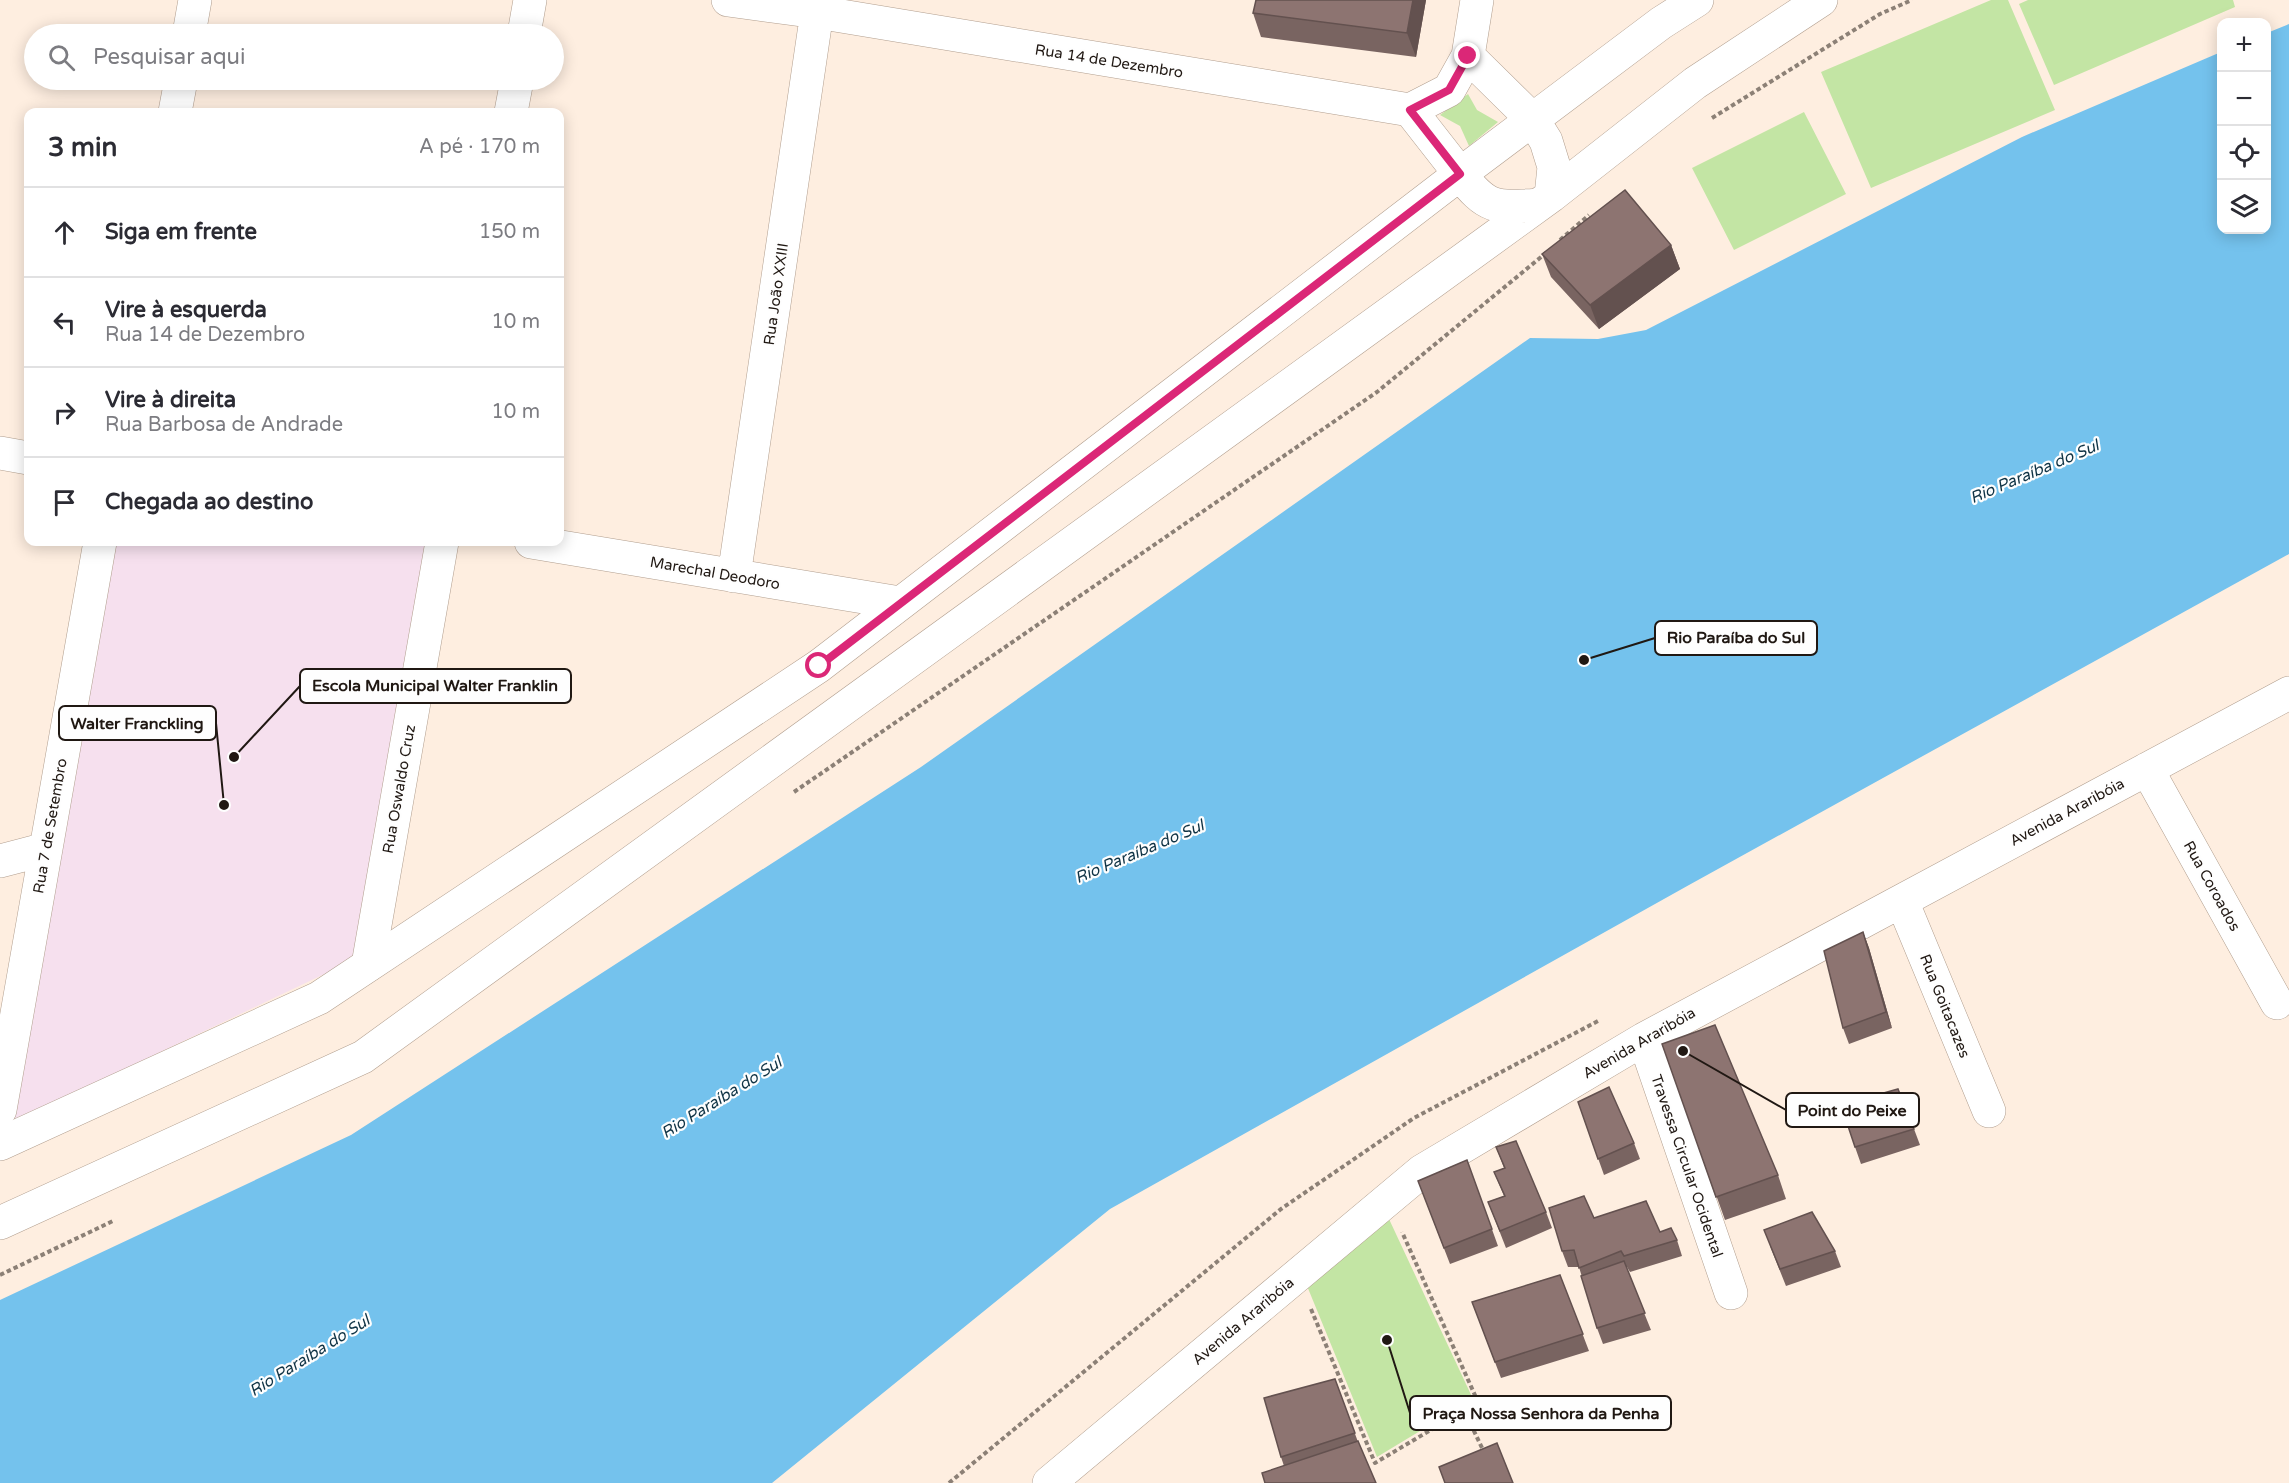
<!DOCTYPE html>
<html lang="pt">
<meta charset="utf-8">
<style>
body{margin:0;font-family:"Varela Round",sans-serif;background:#f2f2f3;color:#2b2b33}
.controls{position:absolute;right:18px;top:18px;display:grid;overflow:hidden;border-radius:12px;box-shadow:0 3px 15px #0003}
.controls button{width:54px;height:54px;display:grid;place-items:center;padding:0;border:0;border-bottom:2px solid #e1e1e2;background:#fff;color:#2b2b33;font:30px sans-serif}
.stop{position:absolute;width:18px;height:18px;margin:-14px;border:4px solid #db2777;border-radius:50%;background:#fff}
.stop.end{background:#db2777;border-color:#fff;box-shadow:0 2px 6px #0008}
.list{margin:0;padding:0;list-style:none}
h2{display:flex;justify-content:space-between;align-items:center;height:78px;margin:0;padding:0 24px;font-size:26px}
h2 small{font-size:20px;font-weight:400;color:#7c7c81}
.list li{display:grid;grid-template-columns:39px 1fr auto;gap:18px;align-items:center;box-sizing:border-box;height:90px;padding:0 24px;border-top:2px solid #e1e1e2}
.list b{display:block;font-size:22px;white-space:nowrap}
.list p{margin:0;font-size:20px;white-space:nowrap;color:#7c7c81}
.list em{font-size:20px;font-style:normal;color:#7c7c81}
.icon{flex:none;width:33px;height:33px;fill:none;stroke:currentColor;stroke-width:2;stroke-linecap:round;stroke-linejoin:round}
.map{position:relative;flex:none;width:2289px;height:1483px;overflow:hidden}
.search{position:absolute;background:#fff;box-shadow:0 3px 15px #0003;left:24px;top:24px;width:540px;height:66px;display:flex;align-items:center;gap:15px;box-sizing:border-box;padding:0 21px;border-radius:33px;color:#7c7c81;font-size:22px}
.panel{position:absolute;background:#fff;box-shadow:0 3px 15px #0003;left:24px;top:108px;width:540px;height:438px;border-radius:12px}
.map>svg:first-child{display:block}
</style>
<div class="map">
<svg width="2289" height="1483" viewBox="0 0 2289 1483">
<rect width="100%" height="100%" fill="#feeee0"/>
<path fill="#f6e0ee" d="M111 542H430L358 958 7 1125Z"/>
<path fill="#c3e5a4" d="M1991 0H2008L2055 110 1871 188 1821 72Z
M2028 0H2233L2235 7 2054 85 2019 4Z
M1468 94 1477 110 1498 122 1469 146 1460 126 1440 115Z
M1804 112 1846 194 1734 250 1692 168Z
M1389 1219 1473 1399 1377 1457 1305 1281Z"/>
<path fill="#74c2ed" d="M2289 24V554L1689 885 1110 1209 772 1483H0V1300L351 1135 921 767 1530 338 1598 339 1646 330 2022 137 2221 52 2222 230H2266L2267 33Z"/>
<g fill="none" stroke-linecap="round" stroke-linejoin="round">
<g stroke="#b19e8e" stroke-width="34">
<path id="minor" d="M728 0 817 12 1410 110 1460 174
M189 34 195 0
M524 34 530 0
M1468 56 1533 120
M1410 110 1449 90 1468 56 1477 0
M175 112 181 80
M511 112 517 80
M0 453 28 458
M531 542 900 603
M734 576 817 12
M2147 769 2277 1003
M0 861 46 849
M1902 901 1989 1111
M368 965 442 542
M1644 1039 1731 1293
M0 1110 100 542
M1049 1483 1422 1171 1644 1039 2289 693"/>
</g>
<g stroke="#b19e8e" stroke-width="34">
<path id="major" d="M1533 120 1546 141 1554 167 1551 196
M1460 174C1487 209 1495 208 1538 205
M0 1144 319 998 819 666 1460 174 1661 23 1697 0
M0 1223 363 1057 1551 196 1695 83 1821 0"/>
</g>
<path stroke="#8c8076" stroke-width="4" stroke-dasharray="4.5 3" stroke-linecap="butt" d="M1712 118 1880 14 1912 0
M1560 240 1589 215
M794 792 1377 392 1546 253
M0 1275 115 1220
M1311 1309 1375 1463 1478 1402 1402 1232
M1464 1410 1483 1450
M949 1483 1281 1209 1414 1118 1598 1021"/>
<use href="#minor" stroke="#fff" stroke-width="33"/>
<use href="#major" stroke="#fff" stroke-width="33"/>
</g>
<path fill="#796461" d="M1256 0H1426L1416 57 1261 37 1253 13Z
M1671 245 1680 269 1599 329 1551 277 1542 254Z
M1863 932 1869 948 1892 1028 1849 1044 1843 1028Z
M1662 1044 1778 1175 1786 1199 1725 1220Z
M1578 1102 1634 1143 1640 1159 1604 1175Z
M1914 1129 1920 1145 1861 1164 1855 1147Z
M1496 1147 1546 1212 1552 1228 1506 1248 1488 1202 1504 1196 1494 1172 1504 1168Z
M1467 1160 1498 1246 1450 1264 1418 1181Z
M1594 1218 1660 1232 1677 1240 1682 1256 1630 1272 1627 1267 1626 1268 1651 1330 1603 1344 1597 1328 1579 1267H1568L1562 1251Z
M1770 1246 1835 1251 1841 1267 1786 1286Z
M1560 1275 1589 1351 1501 1378 1472 1302Z
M1335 1379 1358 1442 1284 1466 1281 1457Z"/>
<path fill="#63514f" d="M1413 0H1426L1416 57 1407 33Z
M1671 245 1680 269 1599 329 1590 305Z
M1863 932 1869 948 1892 1028 1886 1012Z"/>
<path fill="#8d7471" stroke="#63514f" stroke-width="1.5" d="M1256 0H1413L1407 33 1253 13Z
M1625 190 1671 245 1590 305 1542 254Z
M1863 932 1886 1012 1843 1028 1824 951Z
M1715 1025 1778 1175 1716 1197 1662 1044Z
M1609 1087 1634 1143 1598 1159 1578 1102Z
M1898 1089 1914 1129 1855 1147 1841 1105Z
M1516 1141 1546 1212 1500 1231 1488 1202 1505 1196 1494 1172 1505 1168 1496 1147Z
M1467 1160 1492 1229 1444 1248 1418 1181Z
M1584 1196 1594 1218 1646 1201 1660 1232 1671 1228 1677 1240 1624 1256 1621 1251 1579 1268 1574 1250 1562 1251 1549 1208Z
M1812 1212 1835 1251 1780 1269 1764 1230Z
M1624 1261 1645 1313 1597 1328 1581 1276Z
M1560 1275 1583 1334 1495 1362 1472 1302Z
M1335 1379 1355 1433 1281 1457 1264 1398Z
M1358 1441 1376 1483H1265L1262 1473Z
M1497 1443 1513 1483H1445L1439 1467Z"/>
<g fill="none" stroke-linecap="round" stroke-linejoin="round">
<path stroke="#db2777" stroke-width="8" d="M819 666 1460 174 1410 110 1449 90 1468 56"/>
</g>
<g text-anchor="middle" stroke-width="4.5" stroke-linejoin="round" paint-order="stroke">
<g font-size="15" fill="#201813" stroke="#fefefe">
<text transform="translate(1109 61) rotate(9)" y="5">Rua 14 de Dezembro</text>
<text transform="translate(776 294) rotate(-82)" y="5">Rua João XXIII</text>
<text transform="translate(715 573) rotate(10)" y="5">Marechal Deodoro</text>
<text transform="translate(399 789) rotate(-80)" y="5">Rua Oswaldo Cruz</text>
<text transform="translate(2067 812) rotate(-28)" y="5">Avenida Araribóia</text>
<text transform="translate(50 826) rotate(-80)" y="5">Rua 7 de Setembro</text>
<text transform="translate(2212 886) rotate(61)" y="5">Rua Coroados</text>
<text transform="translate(1945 1006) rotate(68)" y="5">Rua Goitacazes</text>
<text transform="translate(1639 1043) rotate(-30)" y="5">Avenida Araribóia</text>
<text transform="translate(1687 1166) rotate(71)" y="5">Travessa Circular Ocidental</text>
<text transform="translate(1243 1321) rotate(-40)" y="5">Avenida Araribóia</text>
</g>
<g font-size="16" font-style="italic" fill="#0f3345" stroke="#fefefe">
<text transform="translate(2034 471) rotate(-23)" y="6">Rio Paraíba do Sul</text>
<text transform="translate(1139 851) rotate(-23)" y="6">Rio Paraíba do Sul</text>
<text transform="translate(721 1097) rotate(-32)" y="6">Rio Paraíba do Sul</text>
<text transform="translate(309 1355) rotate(-32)" y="6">Rio Paraíba do Sul</text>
</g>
</g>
<path fill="none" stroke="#201813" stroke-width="2" d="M1584 660L1655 638M234 757L300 686M224 805L216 723M1683 1051L1786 1110M1387 1340L1410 1413"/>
<g fill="#201813" stroke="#fefefe" stroke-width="2">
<circle cx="1584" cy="660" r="6"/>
<circle cx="234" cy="757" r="6"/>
<circle cx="224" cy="805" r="6"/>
<circle cx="1683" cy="1051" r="6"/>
<circle cx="1387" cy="1340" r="6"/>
</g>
<g fill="#fefefe" stroke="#201813" stroke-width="2">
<rect x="1655" y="621" width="162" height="34" rx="6"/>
<rect x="300" y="669" width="271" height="34" rx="6"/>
<rect x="59" y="706" width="157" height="34" rx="6"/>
<rect x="1786" y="1093" width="133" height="34" rx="6"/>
<rect x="1410" y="1396" width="261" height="34" rx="6"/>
</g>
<g font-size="16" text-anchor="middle" font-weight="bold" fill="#201813">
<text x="1736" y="643">Rio Paraíba do Sul</text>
<text x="435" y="691">Escola Municipal Walter Franklin</text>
<text x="137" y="729">Walter Franckling</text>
<text x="1852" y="1116">Point do Peixe</text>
<text x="1541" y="1419">Praça Nossa Senhora da Penha</text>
</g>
</svg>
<div class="controls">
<button>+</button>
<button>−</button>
<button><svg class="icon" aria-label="locate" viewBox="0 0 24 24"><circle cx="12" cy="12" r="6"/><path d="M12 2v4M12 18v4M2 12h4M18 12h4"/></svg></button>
<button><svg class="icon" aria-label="layers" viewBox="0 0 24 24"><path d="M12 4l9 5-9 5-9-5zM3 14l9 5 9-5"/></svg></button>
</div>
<div class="stop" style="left:819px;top:666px"></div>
<div class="stop end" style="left:1468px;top:56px"></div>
<div class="search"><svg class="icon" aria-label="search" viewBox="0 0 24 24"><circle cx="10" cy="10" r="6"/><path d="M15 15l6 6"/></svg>Pesquisar aqui</div>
<section class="panel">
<h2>3 min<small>A pé · 170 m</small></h2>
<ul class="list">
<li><svg class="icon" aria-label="ahead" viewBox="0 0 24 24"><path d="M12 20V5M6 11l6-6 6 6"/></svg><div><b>Siga em frente</b></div><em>150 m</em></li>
<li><svg class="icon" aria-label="left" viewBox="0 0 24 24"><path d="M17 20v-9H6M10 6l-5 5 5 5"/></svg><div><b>Vire à esquerda</b><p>Rua 14 de Dezembro</p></div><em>10 m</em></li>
<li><svg class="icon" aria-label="right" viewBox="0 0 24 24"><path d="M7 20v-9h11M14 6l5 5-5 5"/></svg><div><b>Vire à direita</b><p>Rua Barbosa de Andrade</p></div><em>10 m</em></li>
<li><svg class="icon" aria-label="arrive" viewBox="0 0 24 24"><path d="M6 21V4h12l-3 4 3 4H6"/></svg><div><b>Chegada ao destino</b></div></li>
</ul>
</section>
</div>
